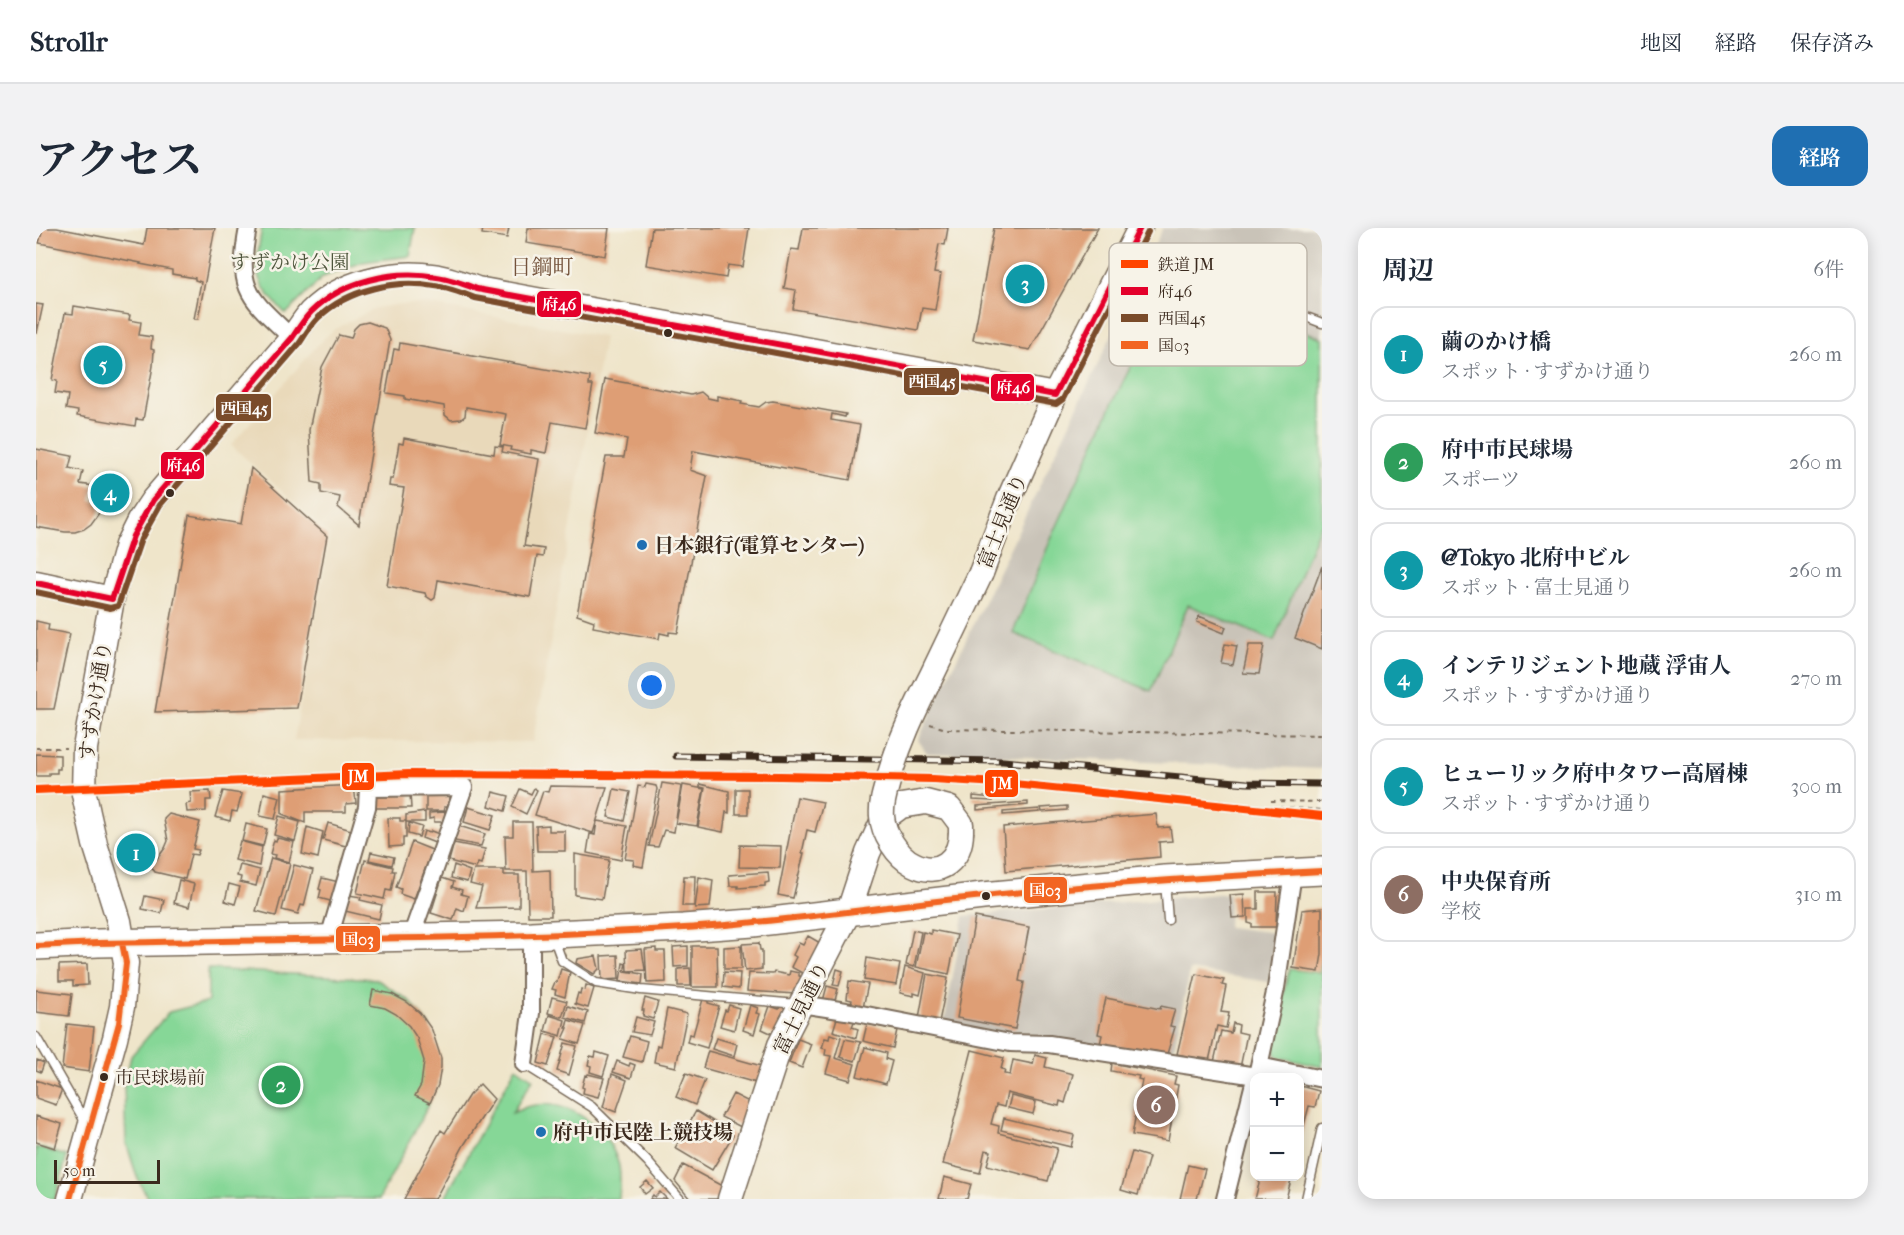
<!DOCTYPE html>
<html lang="ja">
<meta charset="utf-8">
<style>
body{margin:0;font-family:"IM FELL French Canon","Noto Serif JP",serif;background:#f2f2f3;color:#1f2937}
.controls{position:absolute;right:18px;bottom:18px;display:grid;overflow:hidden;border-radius:12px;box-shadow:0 3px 15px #0003}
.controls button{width:54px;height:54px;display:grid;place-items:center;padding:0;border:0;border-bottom:2px solid #e0e1e3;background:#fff;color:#1f2937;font:30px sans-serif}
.scale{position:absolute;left:18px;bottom:15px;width:106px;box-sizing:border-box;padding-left:6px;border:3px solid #3b2a1e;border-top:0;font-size:16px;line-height:21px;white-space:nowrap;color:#3b2a1e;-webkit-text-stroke:4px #f7f3e8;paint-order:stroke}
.you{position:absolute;left:616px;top:458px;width:21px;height:21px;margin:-15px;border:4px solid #fff;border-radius:50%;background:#1a73e8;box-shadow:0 0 0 9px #1a73e833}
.badge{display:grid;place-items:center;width:39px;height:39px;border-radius:50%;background:#1f6fb2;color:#fff;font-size:20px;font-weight:700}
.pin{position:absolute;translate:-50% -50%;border:3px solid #fff;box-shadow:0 2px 6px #0006}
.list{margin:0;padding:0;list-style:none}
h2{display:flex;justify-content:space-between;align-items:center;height:78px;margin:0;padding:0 24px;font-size:26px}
h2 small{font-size:20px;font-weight:400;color:#747a83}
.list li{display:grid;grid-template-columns:39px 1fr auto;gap:18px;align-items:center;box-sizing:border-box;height:96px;margin:0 12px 12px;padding:0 12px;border:2px solid #e0e1e3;border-radius:18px}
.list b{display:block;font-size:22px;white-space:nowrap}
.list p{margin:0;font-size:20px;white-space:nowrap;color:#747a83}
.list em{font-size:20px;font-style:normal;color:#747a83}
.map{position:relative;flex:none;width:1286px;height:971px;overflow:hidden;border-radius:18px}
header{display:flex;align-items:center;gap:36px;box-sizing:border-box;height:84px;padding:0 30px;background:#fff;border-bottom:2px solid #e0e1e3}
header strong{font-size:28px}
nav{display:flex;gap:33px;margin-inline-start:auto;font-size:21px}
.intro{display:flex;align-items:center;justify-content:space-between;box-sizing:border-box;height:144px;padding:0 36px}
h1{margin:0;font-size:42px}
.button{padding:15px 27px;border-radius:18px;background:#1f6fb2;color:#fff;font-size:21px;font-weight:700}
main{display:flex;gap:36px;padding:0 36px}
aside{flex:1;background:#fff;border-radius:18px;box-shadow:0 3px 15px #0003}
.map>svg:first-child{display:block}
</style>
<header>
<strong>Strollr</strong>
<nav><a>地図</a><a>経路</a><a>保存済み</a></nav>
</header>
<div class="intro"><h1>アクセス</h1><a class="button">経路</a></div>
<main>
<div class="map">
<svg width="1286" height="971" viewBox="0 0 1286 971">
<rect width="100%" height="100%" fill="#f7f3e8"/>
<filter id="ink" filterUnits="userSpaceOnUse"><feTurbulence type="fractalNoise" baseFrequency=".0167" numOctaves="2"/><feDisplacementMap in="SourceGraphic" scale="12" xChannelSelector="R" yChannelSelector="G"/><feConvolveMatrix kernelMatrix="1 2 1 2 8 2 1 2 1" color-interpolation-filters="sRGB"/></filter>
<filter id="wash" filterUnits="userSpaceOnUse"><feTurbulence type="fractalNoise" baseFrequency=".008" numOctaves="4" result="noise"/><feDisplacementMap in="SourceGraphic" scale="24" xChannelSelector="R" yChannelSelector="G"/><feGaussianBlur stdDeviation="1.35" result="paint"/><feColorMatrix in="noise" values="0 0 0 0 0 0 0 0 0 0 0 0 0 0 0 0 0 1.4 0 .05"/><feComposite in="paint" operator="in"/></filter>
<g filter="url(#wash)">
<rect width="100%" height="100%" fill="#efe5ca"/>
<path fill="#e9d9ba" d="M365 76H391L568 109 497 514 258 512 294 307 195 217 285 113 299 101 340 80Z"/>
<path fill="#c9c3b8" d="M1127 0H1286V541L891 525 882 512Z
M1193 665 1192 699 1240 705 1233 754 1154 742 1136 830 975 809 908 795 928 688Z"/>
<path fill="#86d797" stroke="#60805a" stroke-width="1.5" d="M226 0H379L374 28 327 34 287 49 250 86C216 52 218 45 226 0Z
M1152 58 1286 110V297H1284L1238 413 1152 377 1115 463 977 405 1012 318 1077 174 1128 72Z
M1286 730V839L1242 829 1236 819 1253 741 1283 745Z
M172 741 340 751 374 773 393 797 402 829V855L392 878 343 971H112L101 949 90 914 88 859 95 828 133 784 172 774Z
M480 839 497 851 476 885C482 883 488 879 494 878 533 869 574 901 583 938 585 949 584 960 583 971H408Z
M0 919 31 928 19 971H0Z"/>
<g id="blocks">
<path fill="#de9e74" d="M0 0H21L108 17 111 0H179L162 91H158L165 54 159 52V50L136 46V42L104 36 105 35 3 15 6 5 0 4Z
M447 0H473L471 10 446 6Z
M492 0H573L569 28 490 15Z
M616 0H713L707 39 692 37 690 50 610 37Z
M767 0H912L909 17 903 16 898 45 905 46 899 82 886 80 882 102 757 81 760 62 748 60 755 21 763 22Z
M958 0H1062L994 122 937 112Z
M0 76 7 77 1 105H0Z
M38 78 94 87 93 92 105 94 103 107 116 109 115 121 118 122 117 138 107 192 100 191 99 198 41 188 42 183 30 181 32 167 19 165 21 153 16 152 29 85 37 86Z
M332 94 349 100 354 112 323 297 302 279 304 269 285 265V256L276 254 273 202 286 139 303 107 315 110 318 101 323 96Z
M364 115 554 149 553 157H557L549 200 516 194 510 225 495 222V226L474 222 475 219 464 217 470 186 430 179 429 188 425 191 415 192 409 187 408 178 369 171V168L350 165 358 121 363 122Z
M569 151 655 167 665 164 672 170 681 172V168L706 173 705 176 723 179 730 174 737 173 810 186 809 189 796 186 795 192 824 197 814 252 657 223 654 242 671 248 642 405 633 404V407L624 405 623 411 557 399 558 393 541 387 570 229H588L591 211 559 205Z
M368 210 458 226 459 218 467 219 466 224 503 231 488 318 508 321 507 329 501 328 494 369 402 352 399 370 396 372 390 368 389 365 351 358 368 260 353 258 354 251H357L363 215 367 216Z
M0 221 36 228 33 240 47 243 44 256 58 258 55 272 65 274 63 285 55 296 48 301 39 304H29L0 299Z
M215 240 291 308 261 480 119 484 153 287 205 296Z
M1286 338V421L1259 410Z
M1163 388 1190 399 1188 405 1161 394Z
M0 393 13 396 12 402 34 406 18 481H0Z
M1189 416 1201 418 1197 437 1185 435Z
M1213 417H1228L1223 446 1207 445Z
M0 526 24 527V541H21V545H13V548H0Z
M626 555 645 558 638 604 628 602 622 619 613 618Z
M610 556 620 558 621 561 607 639 597 637 598 632 589 631 602 558 609 559Z
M664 556 693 563V585L690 584 687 604 662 599 669 560 664 559Z
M318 557 320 575 310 576V584H269V595L246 586V561Z
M647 557 668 561 661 598 640 595Z
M514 558 571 559 557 605 499 587 507 563 512 564Z
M498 560 501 562 490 586 476 579 484 561 495 566Z
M578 561 594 564 588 593 572 589Z
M700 561H712V586H700Z
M174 563 175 572H170V583L151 584 150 576 155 575 154 564Z
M187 563 206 566 201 584 196 583 194 593 179 589Z
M457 564 473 568 469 583 453 578Z
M228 565 244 569 239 591 224 588Z
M390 565 414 568V579H408L409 583H390Z
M340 566H374L375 580H340Z
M937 568 957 570V573L937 572Z
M761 569 787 574 779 604 771 602 766 625H768L757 670 742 667Z
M992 574V577L941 582V578Z
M1031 578V582L1006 584 1005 580Z
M432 579 459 587 454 602 428 594Z
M1003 581 1004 584 967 587V584Z
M389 584V594H370V587Z
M409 584V594H398V590L393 591V585Z
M133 586 164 594 157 621 163 622 161 627 155 626 149 651 119 644 116 640 117 636 129 620 132 613 128 591Z
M1120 586 1122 600 1134 599 1136 613 1123 614 1124 629 970 643 967 599Z
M243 588 264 594 259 613 238 607Z
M352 590H364V593H370V610H367V618L353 619Z
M561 593 591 598 585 632 551 625 554 606 559 607Z
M477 594H496L497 643 514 642 515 688H492L491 643H470L469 608H477Z
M292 595 315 602 310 618 287 612Z
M373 595 386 599 383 609 372 606Z
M210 596 231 601 227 618 206 613Z
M513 597V603H529V623H501L500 598Z
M423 598 449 606 445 618 419 613Z
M271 599 287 604 282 630 266 626Z
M388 603 394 605 395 603 403 606 399 615 386 610Z
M241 610 258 614 253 634 238 630 239 627 234 626 238 612 240 613Z
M204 613 226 619 223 638 199 632Z
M376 614 396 622 378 671 364 666 365 661 360 659Z
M418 615 449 621 445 636 442 635 440 640 413 633Z
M704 617 745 618 744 640 703 639Z
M335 624 358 629 356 637 333 632Z
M539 626 573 632 566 671 539 667Z
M235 630 254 636 240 688 220 683Z
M329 632 357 639 356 643H359L355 663 350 662 348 671 321 665Z
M204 637 224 642 220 658 204 654 205 649 201 648Z
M258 637 277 642 268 678 265 677 262 686 246 682Z
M418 637 434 643 431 654 415 650Z
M438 642H468V647H483V679L440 680 446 659 434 656Z
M732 644 733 654 729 655V658L702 660V658H694L693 647Z
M648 648H659L658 678H646Z
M663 649 677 652 674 679 659 680Z
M286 650 303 654 298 674 283 670 285 662 283 661Z
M406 650 418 654 416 659 426 662 425 666 432 668 428 683 421 680 417 692 395 685Z
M143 652 158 656 153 679 138 675Z
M193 656 204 659 199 676 189 673Z
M1222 664H1241L1240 699H1216V696L1212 695V681H1222Z
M1208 666 1209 689 1196 690 1194 667Z
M313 667 325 669 324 672 346 677 343 691 309 683Z
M109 668 128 672 125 685 106 681Z
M1286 680V726L1283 744 1257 740 1266 682Z
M939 689 993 699 983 753 988 754 979 801 921 790Z
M877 702 885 704 878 739 870 737Z
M895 702 921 707 913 746 880 739 887 704 895 706Z
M772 708 786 716 770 747 755 739 760 729 757 727 763 715 767 717Z
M723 715 724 722H726V741L709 743 706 716Z
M652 718V738L638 739 637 719Z
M656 718H681L682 759H656Z
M705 718V741H688V719Z
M620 720V723H629L630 754 611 755 609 721Z
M606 721 609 742 591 743 590 722Z
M582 727 583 751 566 752 565 728Z
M560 728 563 741 558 746 540 735 541 731Z
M831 730 864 736 860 757 828 752Z
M587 735 590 736 588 743 607 746 606 756 584 753Z
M51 736 52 757 37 758V753H23V737Z
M869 739 889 745 884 767 878 765V768L864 765Z
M654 740 655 758H642V741Z
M525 741 534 744 529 769 519 766 520 762 516 761 519 754H521Z
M801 741 807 743 803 758 797 757Z
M754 743 763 745V748L767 749 760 766 711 763 713 745 737 746 738 744 753 747Z
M688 744 704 745 703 761 687 759Z
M891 746 912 750 903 794 883 790Z
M1160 746 1188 752 1186 757 1190 758 1185 784 1193 785 1190 800 1181 798 1173 833 1141 826Z
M813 753 832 756 827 780 815 778 816 772 811 771Z
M550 757 558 760 552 780 539 776 542 765 544 766 545 761 549 762Z
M791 758 802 761 798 776 787 773Z
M0 762 36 766 33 788 0 784Z
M337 762 356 766 371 774 384 785 396 802 405 830V839L402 857 394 875 379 868 385 857 388 833 381 810 373 798 360 786 349 780 334 777Z
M516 769 531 773 526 789 512 785Z
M609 770 622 774 617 791 607 788 608 782H606Z
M1070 770 1124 781 1125 778 1139 781 1134 798 1139 799 1131 826 1119 823 1118 824 1064 816 1066 807 1062 806Z
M667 771 672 773V775L683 778 671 820 651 814 653 806 657 807Z
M693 777 703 780 698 802 684 798 689 782 691 783Z
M714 777 722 780 720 785 724 786 718 806 707 802Z
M532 778 552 784 549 795 529 789Z
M734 778 743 781 744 778 750 780 741 808 726 801Z
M631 781 651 786 640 839 618 834 621 817 624 818Z
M513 787 529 792 525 808 509 803Z
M802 787 819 791 816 799 822 801 820 810 797 803Z
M600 789 618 794 614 807 596 804Z
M532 792 549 797 543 816 527 811 532 800H530Z
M1197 795 1203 797 1202 804 1211 806 1204 840 1178 834 1185 803 1195 805Z
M31 796 58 799 53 844 26 840Z
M831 796 861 802 857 820 827 813Z
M509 806 521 809 512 838 502 835Z
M794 806 805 809 799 830 819 836 814 852 790 845 795 828 789 827 790 821 786 820 789 810 793 811Z
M594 808 611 813 606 834 587 829Z
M680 810 701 816 698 828 676 821Z
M762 811 775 816 766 840 753 835Z
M809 811 825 814 819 833 804 829Z
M529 815 541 818 533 847 521 843Z
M829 819 851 825 850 831 856 833 850 856 821 848Z
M936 822 968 830 965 841 969 842 968 846 974 847 977 832 997 836 999 827 1011 830 1009 839 1037 846 1029 875 1024 873 1023 878 971 865 968 879 960 877 955 896 963 898 962 905 1021 920 1012 953 951 937 955 923 949 922 944 945 907 936Z
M672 823 729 839 724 856 667 840Z
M560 824 573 828 567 848 554 844 555 838 552 837 554 828 559 829Z
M1 832 8 835 5 844 0 842Z
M581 833 593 838 594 835 599 837 595 850 577 844Z
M1076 835 1140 848 1138 856 1142 857 1132 913 1096 907 1106 852 1102 851 1103 848 1075 843Z
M650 845 669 852 659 877 640 869Z
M552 846 568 850 562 869 547 865 548 860 546 859 549 847 551 848Z
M576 846 591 852 580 884 567 879Z
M0 852 26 861 20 877 0 870Z
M444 856 458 871 428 917 399 971H368L405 902 409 905 433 867Z
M1264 858 1283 863 1279 879 1273 878 1264 912Z
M697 866 717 876 705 899 685 889Z
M975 868 1000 874 997 886 972 880Z
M660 883 693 903 692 904 697 907 676 942 639 920Z
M0 888 26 896 19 920 0 914Z
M968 890 1038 907 1035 919 965 902Z
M1096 924 1113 929 1102 967 1085 962Z
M647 937 686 958 683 971H654L639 953Z
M1152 937 1169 941 1161 971H1144Z
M1225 948H1256L1250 971H1219Z
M908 949 935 956 931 971H903Z
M611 953 617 960 609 966 604 959Z
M624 964 631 971H614L617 967 619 969Z"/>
</g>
</g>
<g filter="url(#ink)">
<use href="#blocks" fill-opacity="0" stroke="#7a6b5a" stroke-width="1.5"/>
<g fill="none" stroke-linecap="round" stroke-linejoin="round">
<g stroke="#7a6b5a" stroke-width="11">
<path id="lane" d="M1152 44 1286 95
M1129 654 1132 692
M518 711 526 733 560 755 605 762 761 776
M0 809 51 897
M488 836 556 879 611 933 644 971
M1270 971 1286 900"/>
</g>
<g stroke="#7a6b5a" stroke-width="20">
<path id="street" d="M212 0C200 63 213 69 256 110
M293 710 331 579 332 560 428 559 375 709
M765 776 810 783 974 815 1013 816 1220 848
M488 836 495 785V707
M1223 838 1240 760 1257 645
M1220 849 1223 838 1286 851
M1189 971 1218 855"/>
</g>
<g stroke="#7a6b5a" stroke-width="27">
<path id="secondary" d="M945 345 973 271 1019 167 1104 0
M0 355 76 371
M34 971 79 810 86 779 90 735 83 693 59 616 52 585 48 566 49 520 76 371 91 317 103 293 117 272 256 110C262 102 268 92 275 84 305 54 356 42 397 48 412 50 427 56 441 61L1019 167
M694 971 744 817 813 683 832 625 846 594 854 586 865 578 890 574 913 580 925 596V604"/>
</g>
<g stroke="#7a6b5a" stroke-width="30">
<path id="primary" d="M0 718 62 715 495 707 647 700 717 695 947 668 1129 651 1286 643"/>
</g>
<path stroke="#7a6b5a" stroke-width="2" stroke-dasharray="4.5 4.5" stroke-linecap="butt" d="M894 496 910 501 1286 507
M0 520H30
M1235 573 1286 574
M1235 578 1286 582"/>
<use href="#lane" stroke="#fff" stroke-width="8"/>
<use href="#street" stroke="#fff" stroke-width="16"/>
<use href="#secondary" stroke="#fff" stroke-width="24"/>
<use href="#primary" stroke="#fff" stroke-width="27"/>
<g stroke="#3b2a1e" stroke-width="7">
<path id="rail" d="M640 528 967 533 1211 555 1286 556"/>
</g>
<use href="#rail" stroke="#f7f3e8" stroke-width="4.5" stroke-dasharray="14" stroke-linecap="butt"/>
<g stroke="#7a6b5a" stroke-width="27" stroke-linecap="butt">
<path id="secondary-bridge" d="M925 604C925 631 904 650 877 636 861 628 847 605 846 588 845 577 848 567 851 557 861 518 878 483 896 447 912 413 929 379 945 345"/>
</g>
<use href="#secondary-bridge" stroke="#fff" stroke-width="24"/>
<g stroke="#f7f3e8" stroke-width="10">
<path id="bus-1" d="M0 355 76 371 97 308 117 272 256 110C262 101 268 91 275 84 306 53 358 41 401 49 415 51 428 56 441 61L1019 167 1104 0"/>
</g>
<g stroke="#f7f3e8" stroke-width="10">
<path id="bus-2" d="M0 364 74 380 82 378 105 311 124 277 263 116C269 107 275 97 282 90 312 61 360 51 399 58 413 60 426 65 439 70L1020 176 1027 171 1112 4"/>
</g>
<g stroke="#f7f3e8" stroke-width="10">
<path id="bus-3" d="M0 718 62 715C257 711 453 712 648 700 748 694 848 678 948 668 1060 656 1173 649 1286 643
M34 971 83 795 90 735 86 715"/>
</g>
<use href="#bus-1" stroke="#e4002b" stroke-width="6"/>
<use href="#bus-2" stroke="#7a4b2a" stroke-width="6"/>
<use href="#bus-3" stroke="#f26522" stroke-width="6"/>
<g stroke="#f7f3e8" stroke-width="12">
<path id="rail-1" d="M0 562 372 546 745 548 897 551 978 556 1286 588"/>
</g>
<use href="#rail-1" stroke="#ff4500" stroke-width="8"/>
</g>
</g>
<g fill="#3b2a1e" stroke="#f7f3e8" stroke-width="2">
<circle cx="632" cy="105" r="5"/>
<circle cx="134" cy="265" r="5"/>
<circle cx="950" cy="668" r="5"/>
<circle cx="68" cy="849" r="5"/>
</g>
<g fill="#1f6fb2" stroke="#f7f3e8" stroke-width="2">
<circle cx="606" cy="317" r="6"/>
<circle cx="505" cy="904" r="6"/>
</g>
<g text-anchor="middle" stroke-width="5" stroke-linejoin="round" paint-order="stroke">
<g font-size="18" fill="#3b2a1e" stroke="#f7f3e8" text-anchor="start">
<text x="79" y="856">市民球場前</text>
</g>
<g font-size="20" fill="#4e553c" stroke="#f7f3e8">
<text x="254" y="41">すずかけ公園</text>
</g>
<g font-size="20" fill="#3b2a1e" stroke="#f7f3e8">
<text transform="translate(966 293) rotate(-68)" y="7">富士見通り</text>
<text transform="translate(59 473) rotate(-81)" y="7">すずかけ通り</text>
<text transform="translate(765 780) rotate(-64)" y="7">富士見通り</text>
</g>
<g font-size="20" font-weight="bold" fill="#3b2a1e" stroke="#f7f3e8" text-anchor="start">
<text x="618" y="324">日本銀行(電算センター)</text>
<text x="517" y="911">府中市民陸上競技場</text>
</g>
<g font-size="21" fill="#74533c" stroke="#f7f3e8">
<text x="506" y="46">日鋼町</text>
</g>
</g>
<rect x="1073" y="15" width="198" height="123" rx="9" fill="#f7f3e8" stroke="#bfb7ab" stroke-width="1.5"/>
<rect x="1085" y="32" width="27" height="8" fill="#ff4500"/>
<rect x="1085" y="59" width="27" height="8" fill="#e4002b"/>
<rect x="1085" y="86" width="27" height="8" fill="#7a4b2a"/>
<rect x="1085" y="113" width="27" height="8" fill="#f26522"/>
<g font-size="16" fill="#3b2a1e">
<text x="1122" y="42">鉄道 JM</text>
<text x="1122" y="69">府46</text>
<text x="1122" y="96">西国45</text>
<text x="1122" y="123">国03</text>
</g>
<g stroke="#f7f3e8" stroke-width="2">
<rect x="500" y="62" width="46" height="28" rx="6" fill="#e4002b"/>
<rect x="867" y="139" width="57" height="29" rx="6" fill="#7a4b2a"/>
<rect x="954" y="145" width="45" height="29" rx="6" fill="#e4002b"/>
<rect x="179" y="165" width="57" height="29" rx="6" fill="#7a4b2a"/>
<rect x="124" y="223" width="45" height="29" rx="6" fill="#e4002b"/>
<rect x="305" y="534" width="34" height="29" rx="6" fill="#ff4500"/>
<rect x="948" y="541" width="35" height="29" rx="6" fill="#ff4500"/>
<rect x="987" y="648" width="45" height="28" rx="6" fill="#f26522"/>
<rect x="299" y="697" width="46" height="28" rx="6" fill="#f26522"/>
</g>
<g font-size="16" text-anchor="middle" font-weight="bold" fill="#fff">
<text x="523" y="82">府46</text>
<text x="896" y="159">西国45</text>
<text x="977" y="165">府46</text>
<text x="208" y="186">西国45</text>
<text x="147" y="243">府46</text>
<text x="322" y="554">JM</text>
<text x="966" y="561">JM</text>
<text x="1009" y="668">国03</text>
<text x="322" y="717">国03</text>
</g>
</svg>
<div class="controls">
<button>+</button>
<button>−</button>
</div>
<div class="scale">50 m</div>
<div class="you"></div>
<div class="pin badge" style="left:100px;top:625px;background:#0f9aa8">1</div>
<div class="pin badge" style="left:245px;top:857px;background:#2e9e5b">2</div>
<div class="pin badge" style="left:989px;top:56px;background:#0f9aa8">3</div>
<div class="pin badge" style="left:74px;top:265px;background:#0f9aa8">4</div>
<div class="pin badge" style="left:67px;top:137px;background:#0f9aa8">5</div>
<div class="pin badge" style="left:1120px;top:877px;background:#8d6e63">6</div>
</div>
<aside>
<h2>周辺<small>6件</small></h2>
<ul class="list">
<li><span class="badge" style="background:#0f9aa8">1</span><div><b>繭のかけ橋</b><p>スポット · すずかけ通り</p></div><em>260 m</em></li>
<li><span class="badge" style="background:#2e9e5b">2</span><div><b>府中市民球場</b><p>スポーツ</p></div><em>260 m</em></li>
<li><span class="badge" style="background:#0f9aa8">3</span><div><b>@Tokyo 北府中ビル</b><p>スポット · 富士見通り</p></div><em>260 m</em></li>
<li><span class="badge" style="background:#0f9aa8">4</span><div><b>インテリジェント地蔵 浮宙人</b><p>スポット · すずかけ通り</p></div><em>270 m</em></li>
<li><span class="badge" style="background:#0f9aa8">5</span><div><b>ヒューリック府中タワー高層棟</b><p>スポット · すずかけ通り</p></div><em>300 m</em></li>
<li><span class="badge" style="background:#8d6e63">6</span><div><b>中央保育所</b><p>学校</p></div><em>310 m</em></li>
</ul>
</aside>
</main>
